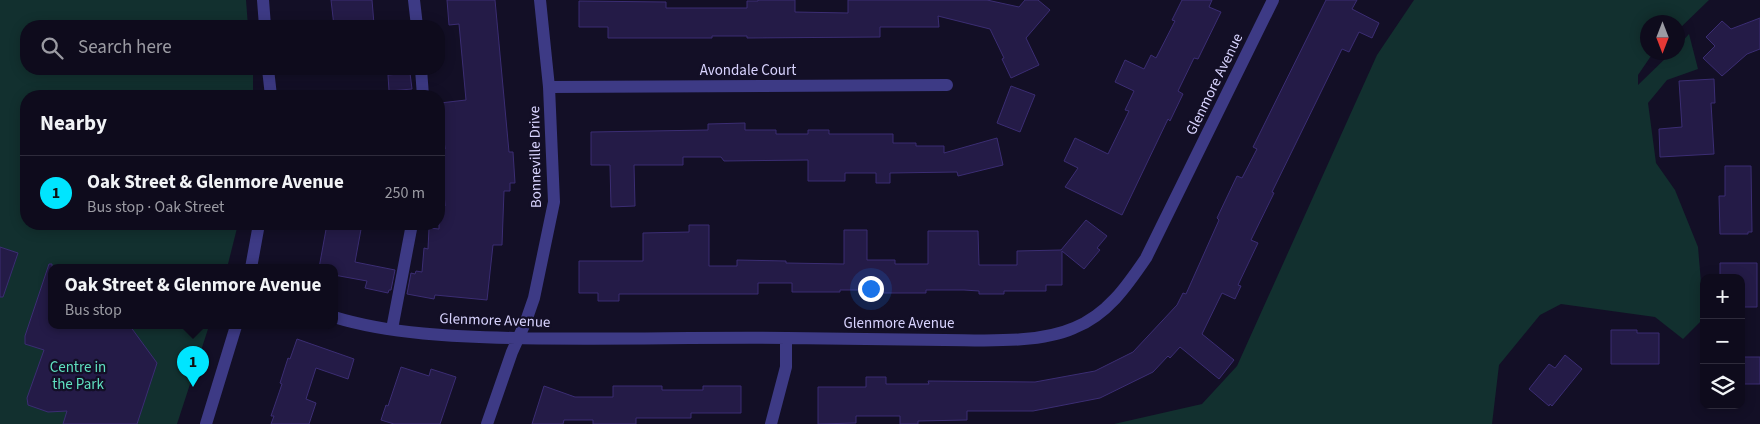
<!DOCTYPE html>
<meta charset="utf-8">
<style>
body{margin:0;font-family:"Source Sans 3",sans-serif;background:#1c1929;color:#f1f3f6}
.controls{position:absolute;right:15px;bottom:15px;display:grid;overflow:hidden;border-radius:10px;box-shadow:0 2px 12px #0003}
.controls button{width:45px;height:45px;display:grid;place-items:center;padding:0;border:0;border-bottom:1px solid #2e2b3b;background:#0e0b1c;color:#f1f3f6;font:25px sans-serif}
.compass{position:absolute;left:1640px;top:15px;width:45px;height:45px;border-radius:50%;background:#0e0b1c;box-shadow:0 2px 12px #0003;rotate:180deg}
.you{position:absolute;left:870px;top:288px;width:18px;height:18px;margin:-12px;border:4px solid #fff;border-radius:50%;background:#1a73e8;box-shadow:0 0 0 8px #1a73e833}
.badge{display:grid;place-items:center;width:32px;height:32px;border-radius:50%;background:#00e5ff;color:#111;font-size:16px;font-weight:700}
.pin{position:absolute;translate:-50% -41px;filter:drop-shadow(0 1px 2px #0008)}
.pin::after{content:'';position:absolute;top:26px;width:18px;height:15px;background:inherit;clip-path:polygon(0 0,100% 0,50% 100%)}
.popup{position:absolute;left:48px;top:264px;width:290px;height:65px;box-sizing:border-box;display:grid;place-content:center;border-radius:10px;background:#0e0b1c;filter:drop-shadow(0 1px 4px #0005);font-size:16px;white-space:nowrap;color:#9b9ba3}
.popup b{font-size:19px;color:#f1f3f6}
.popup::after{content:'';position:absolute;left:50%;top:100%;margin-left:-10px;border:10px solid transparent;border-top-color:#0e0b1c}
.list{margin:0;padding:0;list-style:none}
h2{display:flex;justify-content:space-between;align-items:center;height:65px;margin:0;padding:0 20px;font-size:21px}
h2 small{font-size:16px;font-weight:400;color:#9b9ba3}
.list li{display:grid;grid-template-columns:32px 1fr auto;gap:15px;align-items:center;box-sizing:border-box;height:75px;padding:0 20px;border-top:1px solid #2e2b3b}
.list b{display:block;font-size:19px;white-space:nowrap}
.list p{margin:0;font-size:16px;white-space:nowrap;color:#9b9ba3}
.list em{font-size:16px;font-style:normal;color:#9b9ba3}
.icon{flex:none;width:28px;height:28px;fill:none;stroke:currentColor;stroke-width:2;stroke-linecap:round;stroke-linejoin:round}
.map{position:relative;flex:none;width:1760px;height:424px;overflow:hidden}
.search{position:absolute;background:#0e0b1c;box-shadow:0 2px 12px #0003;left:20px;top:20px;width:425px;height:55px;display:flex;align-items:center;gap:12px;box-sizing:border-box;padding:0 18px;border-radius:20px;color:#9b9ba3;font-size:19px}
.panel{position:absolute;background:#0e0b1c;box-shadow:0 2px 12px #0003;left:20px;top:90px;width:425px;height:140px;border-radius:20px}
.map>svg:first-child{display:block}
</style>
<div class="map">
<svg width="1760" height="424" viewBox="0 0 1760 424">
<rect width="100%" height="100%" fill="#130f26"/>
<path fill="#12302f" d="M0 0H246L248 26H26V69H253V96H26V224H238L227 268H52V326H209L177 424H0Z
M1414 0H1709L1678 30V22H1648V52L1653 53 1638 75V85L1671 53 1678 52V46L1689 34 1698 69 1667 80 1648 103 1656 163 1675 190 1698 247 1704 318 1683 339 1655 317 1561 304 1540 315 1499 365 1492 424H1114L1202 404 1237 366 1377 55Z"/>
<path fill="#241b47" stroke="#3b2d73" d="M331 0H372L374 24 334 26Z
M447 0H495L509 152H513L515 183H510V191H504L502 245H493L487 300 435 295 434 299 407 294 411 273 415 274 416 271 422 272 424 248 428 249 429 228 439 229V205L445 206 441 150 445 149 440 103 466 100 459 24 449 25Z
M758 0H795V12L848 13V0H987L1019 7 1025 0H1038L1050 10 1026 38 1039 65 1011 78 1002 59 1004 58 990 29 938 16 939 27H880V37L747 38V36H712V38H608V27H579V1L666 2V8H747V1H758Z
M1182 0H1212L1209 7 1221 12 1198 59 1194 58 1178 91 1183 94 1170 121 1168 119 1122 215 1065 187 1078 168 1064 161 1075 138 1108 154 1129 111 1125 110 1134 91 1115 82 1125 60 1144 69 1151 55 1156 58 1175 21 1172 20Z
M1326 0H1357L1352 9 1379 23 1372 38 1359 32 1349 52 1342 49 1272 192 1274 193 1251 240 1258 243 1238 285 1241 286 1235 299 1222 293 1202 334 1234 360 1219 379 1180 347 1170 358 1168 356 1153 372 1100 398 1033 411H967V420L918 421V424H900V416H856V423L818 424V387H866V377H886V384H929L928 381 1035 382 1095 371 1133 352 1177 305 1183 293 1186 294 1219 220 1217 218 1237 176 1242 178 1257 149 1253 147Z
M1760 18V49L1747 54 1722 76 1703 58 1715 46 1706 37 1722 21 1731 29Z
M410 73 412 89 389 91 388 75Z
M1714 79 1715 103H1711L1714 154 1660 157 1659 129 1682 127 1679 81Z
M1011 86 1035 95 1020 132 997 123Z
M745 123V130H776V134H808V130H829V134H893V143H916V146H944V153L997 138 1003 165 958 176 957 172 890 173V183H876V173H845V181H808V160L724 161 721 157H683V165H634L635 206 611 207 610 165H591V132L708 130V124Z
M1725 166H1751L1752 232H1748V234H1720L1719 196H1725Z
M1086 220 1107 236 1097 248 1100 250 1084 269 1062 251V285H1046V291H1004V294H979V291L964 290H926V293H877V290H840V292H792V283H758V294H619V301H598V293H579V261H643V233L689 232V225H709V266H737V260L786 261V263L844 264V230H867V260H895V264H928V231H978L979 265H1017V251L1061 250Z
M327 224H362L355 262 395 270 391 290H389L388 293 365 288 367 281 334 275V268H319Z
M0 247 18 253 3 297H0Z
M1720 263H1757V307H1741V278H1720Z
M49 264H52V326H130L157 363 137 424H63L67 411 48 412 28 405 27 398 44 350 25 344V336Z
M1611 330H1637V333H1659V364H1611Z
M297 339 354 359 348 379 316 368 306 399 316 403 309 424H271L274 416H271L282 384 280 383 288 358 290 359Z
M1565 355 1582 369 1552 406 1550 404 1549 406 1529 389 1549 364 1555 368Z
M1741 357H1760V384H1741Z
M401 367 429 376 431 369 456 377 440 424H394L381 420 386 405 388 406Z
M544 386 575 397H613V386H662V390H703V386H741V413H691V418H636V424H593V420H564L563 424H532Z"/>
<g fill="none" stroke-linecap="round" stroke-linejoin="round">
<path stroke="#3d3a85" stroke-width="12" d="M263 0 265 26
M414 0 417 26
M268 69 271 96
M421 69 423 96
M549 87 947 85
M251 268 259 224
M334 317C389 334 457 337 515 338 606 340 696 337 787 338 839 339 892 339 944 340 983 340 1038 344 1074 328 1107 315 1127 286 1146 258L1273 0
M392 329 412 224
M206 424 236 326
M487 424 512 352 526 321 534 298 554 202 549 87 540 0
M771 424 786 367V338"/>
</g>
<g text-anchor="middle" stroke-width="4.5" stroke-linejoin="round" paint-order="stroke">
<g font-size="15" fill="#d9d4ff" stroke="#130f26">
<text x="748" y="75">Avondale Court</text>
<text transform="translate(1214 84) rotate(-64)" y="5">Glenmore Avenue</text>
<text transform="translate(535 157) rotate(-91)" y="5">Bonneville Drive</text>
<text transform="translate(495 320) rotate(2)" y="5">Glenmore Avenue</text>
<text x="899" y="328">Glenmore Avenue</text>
</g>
<g font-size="15" fill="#5fe0c0" stroke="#130f26">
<text x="78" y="372">Centre in<tspan x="78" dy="17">the Park</tspan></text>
</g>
</g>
</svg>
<div class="controls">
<button>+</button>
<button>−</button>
<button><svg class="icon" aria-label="layers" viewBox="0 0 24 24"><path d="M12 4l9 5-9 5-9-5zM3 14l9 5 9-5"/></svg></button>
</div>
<svg class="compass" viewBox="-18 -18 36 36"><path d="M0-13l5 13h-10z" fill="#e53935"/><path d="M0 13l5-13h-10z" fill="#9b9ba3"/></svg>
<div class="you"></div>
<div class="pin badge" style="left:193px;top:387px">1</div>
<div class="popup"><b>Oak Street &amp; Glenmore Avenue</b>Bus stop</div>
<div class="search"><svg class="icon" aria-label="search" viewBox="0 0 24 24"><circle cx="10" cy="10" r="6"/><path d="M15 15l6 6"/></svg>Search here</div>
<section class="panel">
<h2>Nearby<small></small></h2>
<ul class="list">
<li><span class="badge">1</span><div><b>Oak Street &amp; Glenmore Avenue</b><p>Bus stop · Oak Street</p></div><em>250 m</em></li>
</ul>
</section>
</div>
